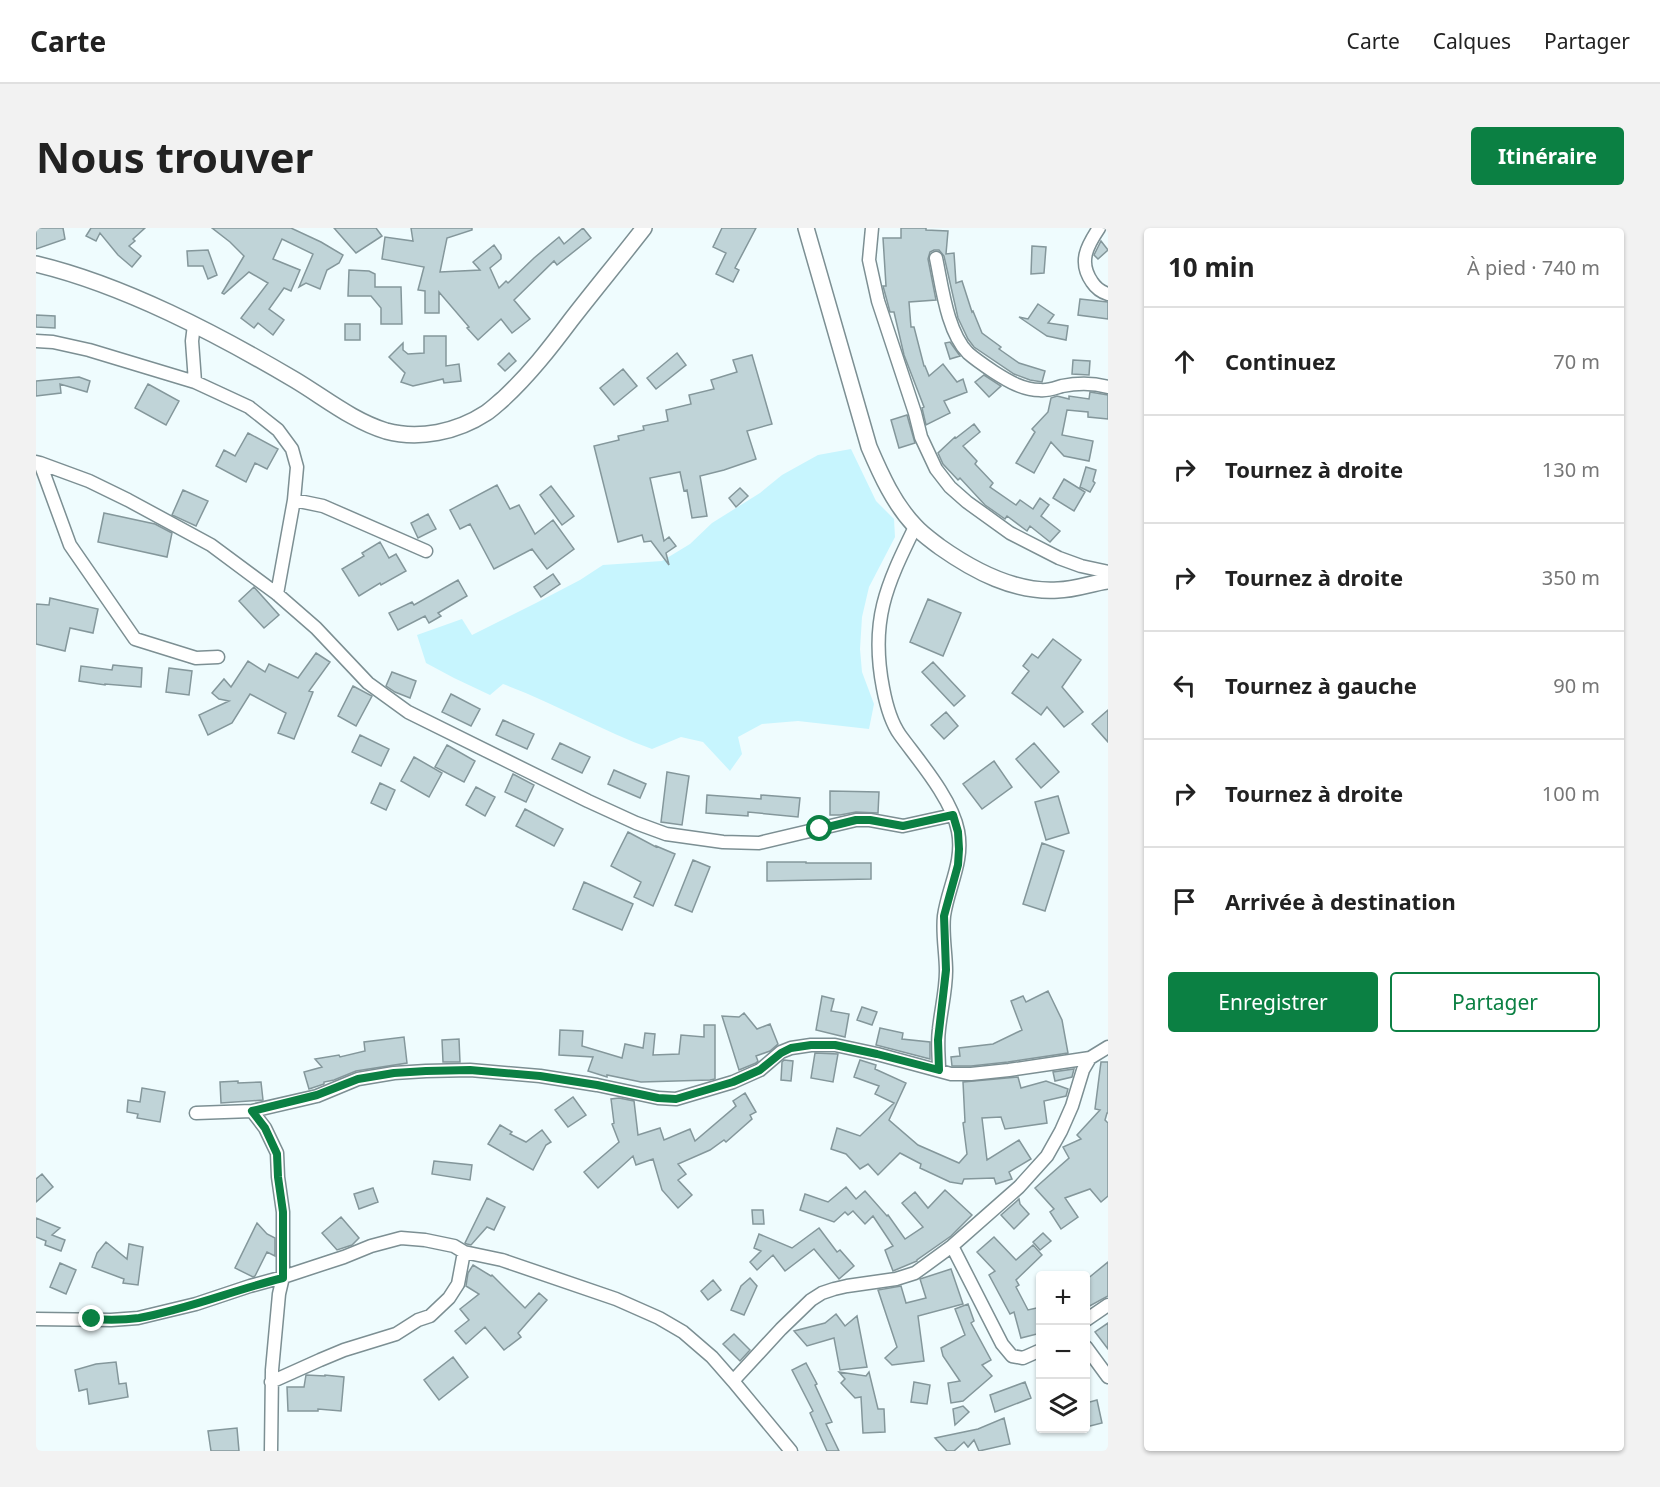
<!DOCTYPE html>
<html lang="fr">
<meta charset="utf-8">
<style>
body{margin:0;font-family:"Noto Sans",sans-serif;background:#f2f2f2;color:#222}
.controls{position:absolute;right:18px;bottom:18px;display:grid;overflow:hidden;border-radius:6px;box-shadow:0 2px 4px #0004}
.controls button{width:54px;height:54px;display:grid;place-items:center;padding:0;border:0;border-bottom:2px solid #e0e0e0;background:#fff;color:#222;font:30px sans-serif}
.stop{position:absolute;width:18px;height:18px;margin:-14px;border:4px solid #0b8043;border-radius:50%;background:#fff}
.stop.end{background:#0b8043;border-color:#fff;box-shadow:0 2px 6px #0008}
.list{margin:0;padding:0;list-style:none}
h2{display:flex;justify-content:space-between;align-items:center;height:78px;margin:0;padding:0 24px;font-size:26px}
h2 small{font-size:20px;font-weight:400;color:#767676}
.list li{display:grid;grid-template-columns:39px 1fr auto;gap:18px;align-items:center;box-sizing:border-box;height:108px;padding:0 24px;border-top:2px solid #e0e0e0}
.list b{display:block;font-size:22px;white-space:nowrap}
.list em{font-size:20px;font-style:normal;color:#767676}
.actions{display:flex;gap:12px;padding:18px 24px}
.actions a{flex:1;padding:14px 0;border:2px solid #0b8043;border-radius:6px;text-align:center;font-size:21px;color:#0b8043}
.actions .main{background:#0b8043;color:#fff}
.icon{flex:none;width:33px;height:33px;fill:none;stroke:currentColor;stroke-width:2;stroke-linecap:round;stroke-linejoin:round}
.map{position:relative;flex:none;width:1072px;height:1223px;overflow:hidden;border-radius:6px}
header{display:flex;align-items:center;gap:36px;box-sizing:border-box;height:84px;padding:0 30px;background:#fff;border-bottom:2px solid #e0e0e0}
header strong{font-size:28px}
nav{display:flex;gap:33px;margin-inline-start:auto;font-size:21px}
.intro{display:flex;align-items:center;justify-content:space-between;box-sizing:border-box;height:144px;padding:0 36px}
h1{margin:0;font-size:42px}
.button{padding:15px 27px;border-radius:6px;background:#0b8043;color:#fff;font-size:21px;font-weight:700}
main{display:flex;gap:36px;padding:0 36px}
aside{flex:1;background:#fff;border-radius:6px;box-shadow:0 2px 4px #0004}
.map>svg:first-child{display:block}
</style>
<header>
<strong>Carte</strong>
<nav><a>Carte</a><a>Calques</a><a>Partager</a></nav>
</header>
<div class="intro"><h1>Nous trouver</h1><a class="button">Itinéraire</a></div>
<main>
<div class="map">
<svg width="1072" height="1223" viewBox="0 0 1072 1223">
<rect width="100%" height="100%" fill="#effcfe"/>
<path fill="#c7f5fe" d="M815 221 840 273 858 291 859 309 833 359 826 389 824 421 826 444 838 476 833 501 762 493 726 496 702 509 706 526 694 543 667 514 645 509 616 521C565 502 518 475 467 456L454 467 418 450 390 435 381 407 426 391 436 407 500 375 544 352 567 337 626 333 654 316 676 295 724 265 746 247 782 227Z"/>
<path fill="#c0d4d8" stroke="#84979b" stroke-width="1.5" d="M0 0H27L29 11 0 21Z
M55 0H109L97 11 99 13 93 18 105 28 96 39 82 27 64 5 60 13 50 8Z
M176 0H255L285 14 307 27 303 35 291 42 284 61 270 55 263 59 277 26 246 11 237 31 264 42 255 63 248 60 233 81 248 92 237 107 222 95 218 100 205 90 232 55 213 44 188 66 186 65 208 28 194 14Z
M298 0H340L346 8 320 25Z
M375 0H436V2L411 10 404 44 444 42 437 34 458 17 465 27V31L454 40 463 60 470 53 472 55 498 30 523 9 528 16 547 0 555 10 521 37 518 33 478 72 494 91 476 105 465 91 442 112 431 100 433 99 403 64V85H389V63L382 62 388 39 346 31 349 9 377 13Z
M686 0H720L699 40 703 42 697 54 680 46 690 25 677 19Z
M865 0H890V2L912 3 910 26 918 25 920 55 926 53 936 84 937 83 946 105 965 119 963 121 983 135 1009 143 1006 154 994 152 978 146 938 119 932 111 922 90 908 28 903 22H898L894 24 892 31 900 72 873 74 875 99H878L888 138H889L893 148 907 136 921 154 927 151 931 164 908 173 914 185 890 197 886 180 888 179 868 127 858 84H854L847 58H850L847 10H865Z
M1065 13 1072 22 1062 31 1058 27Z
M996 18 1010 19 1008 45 995 46Z
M172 22 181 47 172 51 167 38H152L151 23Z
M313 42 333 43 339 46V59H365L366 96H345V80L335 68H312Z
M1044 71 1072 74V91L1042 87Z
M1002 76 1018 87 1012 95 1032 98 1030 112 1011 108 983 89 992 91Z
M0 87 19 88V100L0 99Z
M309 96H324V112H309Z
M388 108H410V138L423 136 425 153 408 155 407 151 377 158 365 154 369 145 353 129 367 115V122L372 126 388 125Z
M914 114 924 128 914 131 909 115Z
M473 125 480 133 469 143 462 136Z
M641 125 650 137 620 161 611 150Z
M716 127 736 196 711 203 720 231 688 242 664 248 671 288 656 290 651 262 648 263 644 244 614 250 628 313 633 309 640 318 630 325 633 337 615 313 608 314 606 307 582 314 558 218 583 212 582 208 608 202 607 198 632 193 630 182 655 176 653 167 678 161 675 152 701 144 697 132Z
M1037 132 1054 133 1053 147 1036 146Z
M587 141 601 158 578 177 564 160Z
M948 147 965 158 953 169 939 154Z
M43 149 54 153 51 164 24 156 25 165 0 168V153Z
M112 156 143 173 130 197 99 180Z
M1054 164 1072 167V191L1052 189V184L1031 182 1026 207 1057 213 1053 233 1028 228 1015 214 998 245 980 235 999 204 996 201 1012 184 1015 170 1021 168 1033 171V168L1053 171Z
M871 187 879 215 863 220 855 192Z
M938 196 944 204 927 218 941 233 939 236 957 255 954 259 980 277 984 272 997 281 1004 270 1013 277 1005 288 1024 303 1014 314 994 298 991 303 971 288 969 291 949 277 924 250 922 252 907 236 902 225 919 209 920 210Z
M212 205 242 221 231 241 219 235 210 254 180 238 188 222 199 228Z
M1050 239 1060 242 1057 253 1059 255 1054 264 1044 259Z
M1028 251 1049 264 1038 283 1017 270Z
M461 257 474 281 483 277 499 306 517 292 538 321 511 341 496 321 458 341 434 296 424 301 414 282Z
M515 258 538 288 526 297 504 267Z
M704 260 712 268 700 279 693 270Z
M147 262 172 273 160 298 136 287Z
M68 285 119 296 136 305 131 329 62 314Z
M392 286 400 301 382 310 375 295Z
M344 314 353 330 360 326 370 343 345 357 344 355 323 368 306 341 328 328 326 325Z
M517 346 524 356 505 369 498 359Z
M422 352 431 368 402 385 405 388 393 395 389 388 362 402 353 385 376 374 378 377Z
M218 359 243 387 228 400 203 373Z
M14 370 62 381 57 405 34 400 29 423 0 416V376L13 377Z
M892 371 925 385 907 428 874 414Z
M1017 411 1045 432 1026 459 1047 484 1028 499 1011 479 1005 487 976 465 993 443 987 438 996 426 1002 430Z
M280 425 294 434 273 463 277 464 258 511 242 505 250 485 214 466 196 495 172 507 163 487 193 473 183 471 176 465 188 451 195 459 212 433 229 444 233 436 262 450Z
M897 434 929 468 918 478 886 444Z
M77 437 106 440 105 459 69 456V457L43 453 45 438 76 442Z
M133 440 156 443 153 467 130 464Z
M356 444 380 453 374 470 359 464 350 458Z
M317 458 336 468 320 498 302 488Z
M415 466 444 481 435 498 406 484Z
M1072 482V514L1056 496Z
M910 484 922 498 908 511 895 497Z
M467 492 498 506 491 521 460 507Z
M324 507 353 521 345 538 316 524Z
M524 515 554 529 546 545 516 531Z
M998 515 1023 544 1005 560 980 531Z
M411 517 439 533 428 554 399 539Z
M378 529 406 545 393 569 365 553Z
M958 533 976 559 946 581 927 556Z
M578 542 610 556 604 570 572 556Z
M631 544 653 548 646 597 625 594Z
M477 546 498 557 490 574 469 564Z
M344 555 359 562 350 582 335 575Z
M440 559 459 569 449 588 430 577Z
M794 563 843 564 842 585 820 584 804 587H794Z
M671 567 725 571V567L764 570 762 589 712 584V588L670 585Z
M1022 568 1033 605 1010 612 999 574Z
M489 581 527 601 518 618 480 598Z
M592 604 620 619V618L639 626 617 678 598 669 605 654 575 638Z
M1006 615 1028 623 1009 683 987 676Z
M657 632 674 639 656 684 639 677Z
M731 634H770V635H835V651L731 653Z
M548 654 597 676 586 702 537 681Z
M1012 763 1026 792 1032 825 972 834 935 838H916L915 829 924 828 923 820 957 816 986 802 975 773 987 768 990 774Z
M786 768 798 771 795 783 813 786 809 809 780 802Z
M826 779 841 784 836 797 821 792Z
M708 785 721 801 734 796 742 816 734 823 720 828 722 833 720 835 703 842 686 788 703 789Z
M668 797H679V851L674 852 605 854 571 847V849L552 843 557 829 523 827 524 802 547 803 546 818 586 830 589 816 607 820 609 805 619 806 617 827 643 826 645 807 668 809Z
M844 800 867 805 866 811 894 814V831L840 817Z
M368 809 371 835 320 843 298 852 288 854V856L273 861 268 844 286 839 279 831 303 827 304 829 329 823 328 814Z
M423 811 424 834H407L406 812Z
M779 825 802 826 797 854 775 850Z
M748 832 757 833 755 853 745 852 746 834Z
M824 832 840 837 839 841 870 855 853 892 882 917 923 935 931 926 927 895 929 894 927 854 982 849 985 860 1010 853 1032 861 1030 868 1008 873 1011 895 969 901 965 889 946 890 951 932 983 912 995 931 973 944 976 951 960 956 958 950 928 951 926 956 914 954 884 940 885 936 864 925 842 947 832 936 824 941 810 926 795 921 801 900 824 908 858 875 839 866 843 858 818 849Z
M1065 834H1072V885H1071L1069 892 1072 895V968L1065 974 1054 961 1029 970 1042 989 1025 1001 1014 984 1018 981 999 960 1033 930 1027 919 1045 911 1041 907 1064 882 1059 881Z
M1038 841 1036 849 1019 853 1017 844Z
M202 853V855L225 854 227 872 185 875 184 854Z
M106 860 129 864 124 894 101 890 102 886 91 884 92 872 104 874Z
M709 865 720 884 714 887 716 891 690 914 688 912 674 922 642 936 650 946 642 952 656 967 642 980 626 962 617 931 600 937 597 928 562 960 548 944 583 914 576 896 578 895 575 871 583 870 598 873 602 907 624 900 628 912 654 901 659 913 700 878 697 873Z
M537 869 550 887 532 899 519 882Z
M464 897 476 904 474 906 490 914 506 902 515 914 510 917 497 942 452 916Z
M398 933 436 937 434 952 396 946Z
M6 946 17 959 0 974V951Z
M810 959 820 971 829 963 851 988 852 987 869 1011 887 999 866 975 879 964 892 980 909 962 936 987 915 1008 881 1032V1033L857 1043 849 1022 857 1018 837 988 829 996 817 983 812 987 809 984 798 994 764 982 769 966 792 974Z
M337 960 342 974 323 981 318 966Z
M451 970 469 979 458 1002 451 999 435 1017 431 1016 429 1015Z
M983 971 984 976 993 986 978 1001 965 987Z
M716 982H727L728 996H717Z
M305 989 323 1010 316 1017 301 1022 286 1005Z
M0 990 24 1000 16 1007 29 1012 25 1023 9 1017 10 1013 0 1009Z
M221 995 231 1006 239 1010V1028L231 1024 219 1048 217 1049 199 1040Z
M783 1000 801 1024 804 1022 818 1038 803 1051 778 1021 749 1043 737 1027 721 1042 714 1034 725 1023 718 1020 723 1006 756 1020Z
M1007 1005 1015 1013 1004 1022 997 1014Z
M958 1009 980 1032 997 1017 1006 1027 980 1052 983 1057 980 1059 992 1082 1005 1079V1105L985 1110 978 1084 974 1086 953 1047 959 1043 941 1024Z
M70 1014 91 1031 93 1016 107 1019 102 1057 87 1055 88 1051 56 1039 61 1025Z
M1072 1034V1068L1050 1080V1052Z
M24 1035 40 1042 30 1066 14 1059Z
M437 1037 455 1048 456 1047 489 1080 503 1065 511 1072 482 1105 485 1109 468 1122 449 1099 430 1116 419 1103 433 1092 424 1081 443 1066 430 1058 432 1045Z
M915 1041 927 1076 882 1088 888 1133 856 1137 849 1130 861 1119 842 1062 865 1058 870 1075 890 1070 884 1051Z
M714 1050 721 1058 708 1087 695 1082 705 1058Z
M677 1052 685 1062 672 1072 665 1063Z
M932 1076 938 1093 935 1095 955 1132 946 1137 956 1148 927 1173 915 1175 912 1155 924 1153 907 1128 905 1120 929 1107 919 1081Z
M800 1086 809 1098 821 1088 831 1139 804 1142 798 1110 771 1118 758 1103 789 1095Z
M1072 1095V1121L1059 1104Z
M698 1106 714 1122 704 1133 687 1116Z
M417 1129 432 1149 403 1172 388 1152Z
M80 1134 83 1156 90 1155 92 1169 53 1176 51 1161 43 1163 39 1142 60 1136Z
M770 1135 781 1156 779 1157 796 1194 790 1196 803 1223H791L774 1185 777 1183 756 1142Z
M803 1144 830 1148 833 1144 842 1181H848L849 1204 827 1205 825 1169 819 1170 805 1155 809 1151Z
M270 1147 289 1148V1147L308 1149 305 1183 282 1181V1183H252L251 1159H268Z
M878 1154 894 1157 891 1176 875 1174Z
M989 1154 995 1170 959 1184 954 1167Z
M1061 1172 1066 1195 1050 1199V1175Z
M927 1178 933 1184 919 1197 917 1181Z
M968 1190 974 1216 943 1223 938 1212 932 1219 928 1214 918 1223H911L899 1210 942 1201Z
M201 1200 203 1223H175L172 1203Z"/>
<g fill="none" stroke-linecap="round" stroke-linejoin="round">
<g stroke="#7c8f93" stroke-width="15">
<path id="minor" d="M836 0 833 32 842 73 879 185 885 209 900 241 914 259 931 274 974 305 1023 330 1045 338 1072 344
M1063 0C1051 18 1042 34 1056 54 1060 60 1065 64 1072 66
M900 30C906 58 911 104 932 125 940 132 949 138 958 144 972 153 987 162 1004 162 1012 163 1019 160 1026 158 1041 155 1058 155 1072 159
M158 97 156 113 159 154
M0 113 17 114 53 122 159 154 213 179 242 202 256 221 261 239 258 272 241 366
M0 234 4 235 53 253 92 272 175 317 241 366 280 400 332 455 372 484 552 573 600 595 630 606 687 614 723 615 820 592H834L867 598 917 587
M4 235 34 317 99 411 160 430 182 429
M258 272 287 278 390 323
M879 299C850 358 834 393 847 460 850 476 854 493 864 507 883 533 916 571 922 603 928 634 912 659 908 688 906 706 910 725 910 743 910 762 905 782 903 801 901 815 903 829 903 842
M216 883 229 900 241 925 242 949 247 984V1049L243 1066 236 1142 235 1223
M160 885 216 883 281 868 322 851 358 845 390 843 434 842 504 848 561 857 622 870 640 871 697 854 724 842 745 824 755 820 775 817H799L841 826 915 846H935L973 842 1054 830
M916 1018 966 1116 976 1128 987 1130 1005 1122
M0 1091 75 1092 102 1090 160 1076 214 1058 247 1049 308 1029 335 1018 365 1010 389 1012 418 1018 428 1024 466 1032 580 1071 623 1090 647 1104 676 1129 697 1153 755 1223
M1050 1092 1072 1077
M1050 1119 1072 1149
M697 1153 745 1101 775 1072 786 1065 798 1061 811 1058 860 1051 879 1045 916 1018 983 959 1011 928 1025 903 1036 878 1047 842 1054 830 1072 819
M235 1154 284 1132 308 1122 360 1106 382 1092 394 1088 413 1070 422 1056 428 1024"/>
</g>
<g stroke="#7c8f93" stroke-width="18">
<path id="tertiary" d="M770 0 833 219C845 247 858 276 879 298 886 306 895 312 904 319 938 343 979 365 1022 362 1039 362 1056 355 1072 353
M0 36C88 57 181 106 259 152 289 170 317 193 350 203 383 212 421 204 450 185 456 181 461 176 467 171 493 147 514 120 535 92 559 61 584 31 608 0"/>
</g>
<use href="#minor" stroke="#fff" stroke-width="12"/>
<use href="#tertiary" stroke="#fff" stroke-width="15"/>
</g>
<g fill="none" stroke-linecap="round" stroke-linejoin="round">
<path stroke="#0b8043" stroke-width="8" d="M56 1091C72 1092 88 1092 103 1090 152 1081 198 1062 247 1050V984L242 949 241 926 229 900 216 883 281 867 322 851 358 845 390 843 434 842 504 848 561 857 622 870 640 871 697 854 724 842 745 825 755 820 775 817H799L841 826 903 842 902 812 910 742 908 688 922 637 923 621 922 604 917 587 867 598 834 592H820L784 601"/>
</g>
</svg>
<div class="controls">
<button>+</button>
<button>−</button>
<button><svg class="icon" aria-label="layers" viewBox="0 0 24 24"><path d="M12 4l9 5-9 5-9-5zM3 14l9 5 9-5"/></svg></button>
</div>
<div class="stop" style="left:784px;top:601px"></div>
<div class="stop end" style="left:56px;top:1091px"></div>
</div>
<aside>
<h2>10 min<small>À pied · 740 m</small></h2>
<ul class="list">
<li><svg class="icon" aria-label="ahead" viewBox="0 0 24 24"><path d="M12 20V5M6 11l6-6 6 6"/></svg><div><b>Continuez</b></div><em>70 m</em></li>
<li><svg class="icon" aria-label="right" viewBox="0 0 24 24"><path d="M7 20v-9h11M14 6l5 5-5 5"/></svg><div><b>Tournez à droite</b></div><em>130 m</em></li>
<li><svg class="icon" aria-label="right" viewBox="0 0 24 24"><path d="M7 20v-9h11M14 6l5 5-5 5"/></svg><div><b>Tournez à droite</b></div><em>350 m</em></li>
<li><svg class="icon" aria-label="left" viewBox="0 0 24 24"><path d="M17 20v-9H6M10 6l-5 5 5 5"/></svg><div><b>Tournez à gauche</b></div><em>90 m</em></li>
<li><svg class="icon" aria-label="right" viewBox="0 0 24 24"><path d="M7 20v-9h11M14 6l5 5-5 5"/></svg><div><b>Tournez à droite</b></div><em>100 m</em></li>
<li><svg class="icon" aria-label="arrive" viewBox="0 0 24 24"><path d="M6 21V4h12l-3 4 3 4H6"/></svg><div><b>Arrivée à destination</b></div></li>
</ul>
<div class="actions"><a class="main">Enregistrer</a><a>Partager</a></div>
</aside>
</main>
